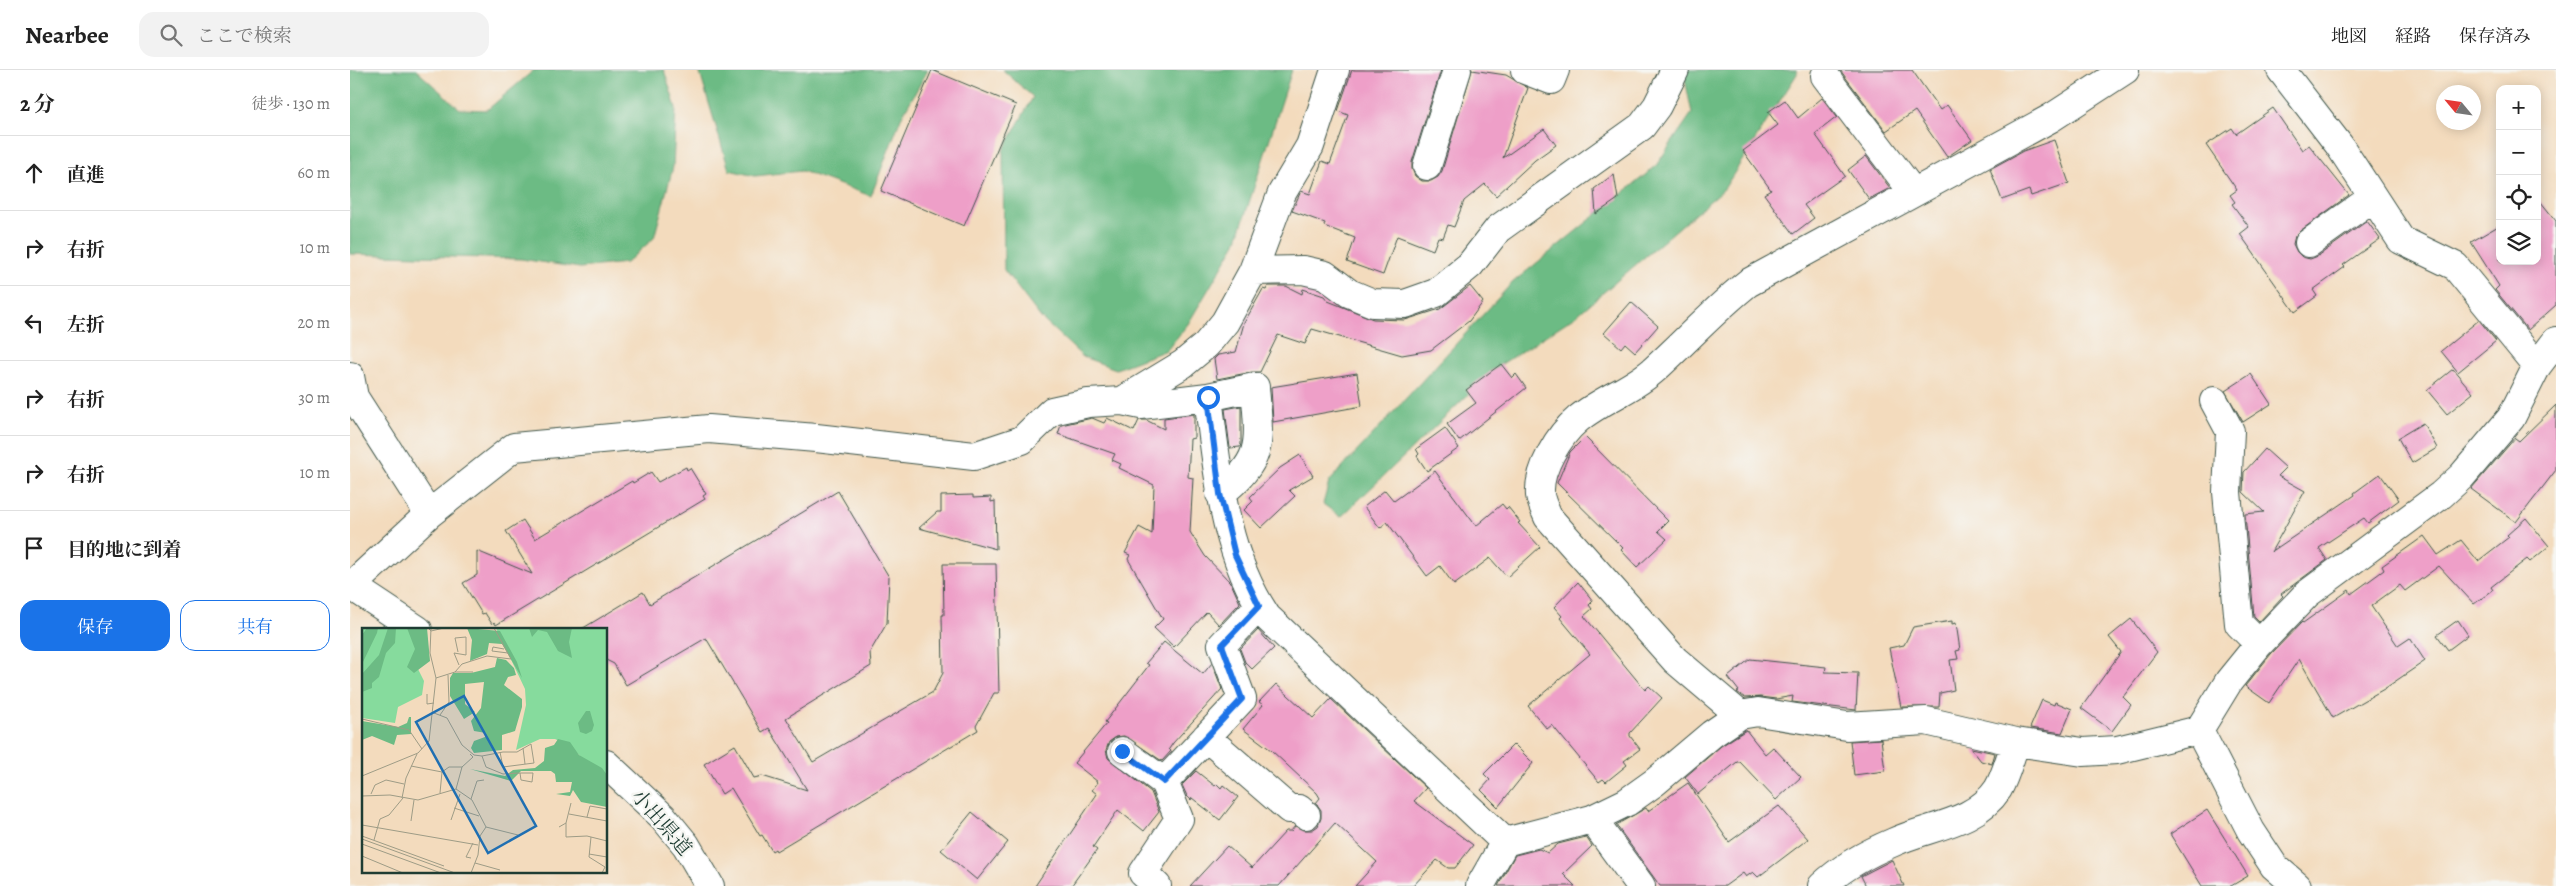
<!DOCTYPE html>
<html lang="ja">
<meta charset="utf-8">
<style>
body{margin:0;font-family:Alegreya,"Noto Serif JP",serif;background:#f2f2f2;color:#222}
.controls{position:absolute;right:15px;top:15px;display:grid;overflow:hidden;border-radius:10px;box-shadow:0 2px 12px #0003}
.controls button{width:45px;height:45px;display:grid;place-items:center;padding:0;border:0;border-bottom:1px solid #e0e0e0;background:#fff;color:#222;font:25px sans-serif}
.compass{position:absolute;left:2086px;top:15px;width:45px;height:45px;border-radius:50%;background:#fff;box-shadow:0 2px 12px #0003;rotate:299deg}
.stop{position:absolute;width:15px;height:15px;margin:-11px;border:4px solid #1a73e8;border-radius:50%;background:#fff}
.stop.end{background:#1a73e8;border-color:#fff;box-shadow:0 1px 5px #0008}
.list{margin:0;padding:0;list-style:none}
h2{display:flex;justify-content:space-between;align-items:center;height:65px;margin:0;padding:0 20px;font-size:21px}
h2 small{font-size:16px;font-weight:400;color:#767676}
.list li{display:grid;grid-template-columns:32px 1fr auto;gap:15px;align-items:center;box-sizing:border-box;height:75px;padding:0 20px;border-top:1px solid #e0e0e0}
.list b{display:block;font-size:19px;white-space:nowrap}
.list em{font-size:16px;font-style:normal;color:#767676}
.actions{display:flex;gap:10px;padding:15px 20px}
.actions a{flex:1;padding:11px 0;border:1px solid #1a73e8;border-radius:15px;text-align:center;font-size:18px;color:#1a73e8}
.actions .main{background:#1a73e8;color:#fff}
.icon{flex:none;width:28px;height:28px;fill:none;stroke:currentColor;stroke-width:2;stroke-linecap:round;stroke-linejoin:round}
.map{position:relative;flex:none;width:2206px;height:816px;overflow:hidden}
header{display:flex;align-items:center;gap:30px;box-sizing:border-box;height:70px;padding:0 25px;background:#fff;border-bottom:1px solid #e0e0e0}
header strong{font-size:24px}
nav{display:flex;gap:28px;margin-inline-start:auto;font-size:18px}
.search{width:350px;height:45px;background:#f2f2f2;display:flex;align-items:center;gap:12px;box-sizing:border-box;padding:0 18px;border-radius:15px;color:#767676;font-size:19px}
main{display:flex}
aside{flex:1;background:#fff}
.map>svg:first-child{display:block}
</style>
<header>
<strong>Nearbee</strong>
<div class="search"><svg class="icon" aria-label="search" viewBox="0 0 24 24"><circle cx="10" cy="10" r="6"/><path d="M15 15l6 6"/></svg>ここで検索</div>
<nav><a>地図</a><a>経路</a><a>保存済み</a></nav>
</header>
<main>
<aside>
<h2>2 分<small>徒歩 · 130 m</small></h2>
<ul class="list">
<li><svg class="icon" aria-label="ahead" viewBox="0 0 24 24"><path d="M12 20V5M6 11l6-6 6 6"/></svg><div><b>直進</b></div><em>60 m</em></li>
<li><svg class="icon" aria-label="right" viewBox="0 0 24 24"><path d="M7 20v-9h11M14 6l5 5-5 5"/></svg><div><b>右折</b></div><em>10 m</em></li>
<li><svg class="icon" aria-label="left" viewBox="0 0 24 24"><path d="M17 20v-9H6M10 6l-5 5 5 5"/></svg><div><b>左折</b></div><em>20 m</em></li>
<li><svg class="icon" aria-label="right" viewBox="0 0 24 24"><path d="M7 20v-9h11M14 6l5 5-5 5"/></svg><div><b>右折</b></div><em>30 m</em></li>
<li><svg class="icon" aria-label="right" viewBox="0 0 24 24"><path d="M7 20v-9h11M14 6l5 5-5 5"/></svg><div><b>右折</b></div><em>10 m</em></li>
<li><svg class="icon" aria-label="arrive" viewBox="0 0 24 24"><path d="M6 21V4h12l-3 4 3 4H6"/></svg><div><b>目的地に到着</b></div></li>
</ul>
<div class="actions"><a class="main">保存</a><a>共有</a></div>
</aside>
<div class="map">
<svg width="2206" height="816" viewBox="0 0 2206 816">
<rect width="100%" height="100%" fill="#f6f6f2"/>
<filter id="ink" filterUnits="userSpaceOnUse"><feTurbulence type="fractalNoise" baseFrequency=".02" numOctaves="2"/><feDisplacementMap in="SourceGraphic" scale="10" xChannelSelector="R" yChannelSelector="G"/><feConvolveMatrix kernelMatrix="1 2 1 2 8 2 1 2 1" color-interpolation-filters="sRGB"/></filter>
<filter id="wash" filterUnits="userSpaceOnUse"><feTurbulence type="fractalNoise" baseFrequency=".0096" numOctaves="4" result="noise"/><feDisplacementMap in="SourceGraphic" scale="20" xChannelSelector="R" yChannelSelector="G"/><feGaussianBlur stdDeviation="1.12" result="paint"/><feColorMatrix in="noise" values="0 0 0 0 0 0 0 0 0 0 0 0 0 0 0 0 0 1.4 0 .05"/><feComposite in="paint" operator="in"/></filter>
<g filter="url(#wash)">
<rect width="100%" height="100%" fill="#f3dbbd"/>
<path fill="#6cbb84" stroke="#467c5c" d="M0 0H66L110 39 137 40 184 0H314L326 38 323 97 304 168 276 193 230 198 171 189 0 184Z
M349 0H578L551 48 521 126 452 101 405 106 379 100Z
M653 0H942L886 173 838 254 817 280 766 299 733 287 691 248 654 200 653 81 683 27Z
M1333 0H1447V4L1374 119 1226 246 1147 297 991 447 973 434 979 412 1162 213 1305 97 1342 43Z"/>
<g id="blocks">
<path fill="#ee9fc8" d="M582 0 666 35 614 156 531 121Z
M1002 0H1091L1062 92V99L1065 106 1072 111H1081L1088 107 1092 101 1122 0 1156 5 1178 18 1153 88 1194 59 1206 75 1185 90 1146 126 1135 114 1114 131 1104 157 1098 155 1093 168 1088 167 1083 180 1047 166 1033 205 997 192 1005 168 974 156 975 153 942 141 951 121 960 124 972 91 980 94 998 45 988 41Z
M1490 0H1562L1590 40 1597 35 1622 70 1597 87 1565 41 1536 61Z
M1472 28 1487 47 1465 64 1495 106 1454 135 1464 148 1443 164 1414 124 1421 120 1393 81 1428 55 1418 42 1435 30 1448 48Z
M1923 38 1952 80 1959 75 1999 125 1950 161 1945 166 1943 174 1947 182 1952 187 1960 189 1968 186 2017 151 2030 169 1993 195 1995 197 1963 220 1967 226 1945 242 1890 164 1899 157 1882 134 1885 132 1880 125 1887 120 1856 75 1882 58 1886 64Z
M1704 70 1719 113 1681 126 1679 120 1652 130 1640 99 1673 81Z
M1516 86 1540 118 1519 129 1498 100Z
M1264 104 1268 129 1246 144 1244 119Z
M2187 127 2206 151V235L2178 260 2145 220 2149 216 2121 172 2150 155V191H2187Z
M918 216H936L952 224 953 219 974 226 978 231 1023 249 1055 250 1090 239 1120 216 1133 232 1119 251 1081 280 1052 285 962 259 955 274 928 265 910 302H902L867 309 864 289 868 285 886 282 894 253 913 219 916 220Z
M1281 232 1308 256 1285 282 1275 273 1271 278 1254 263Z
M2129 250 2146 271 2108 302 2091 281Z
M1151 294 1162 308 1166 304 1176 318 1109 371 1097 354 1126 333 1116 320Z
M2103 299 2123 323 2097 344 2077 320Z
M1007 303 1012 336 923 352 921 317Z
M1901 304 1921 334 1893 352 1875 321Z
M2206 335V400L2166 452 2121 419 2165 368 2169 371Z
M891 336V374L890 377 880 378 875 339Z
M844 344V368L840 369 838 407 843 408 840 462 855 486 881 513 890 533 869 555 857 542 824 577 804 558 813 549 778 489 780 485 775 483 789 457 802 464 804 415 769 398 771 394 762 390 765 384 708 364 711 355 742 348 754 353 757 348 784 361 789 350H796L814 359V348Z
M2073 353 2087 378 2062 393 2048 368Z
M1095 358 1109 378 1077 401 1067 386 1069 384 1066 379Z
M1235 367 1318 451 1308 461 1317 469 1287 497 1271 480 1273 478 1207 413 1220 382Z
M1915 379 1936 398 1928 406 1955 421 1921 482 2005 425 2004 423 2030 404 2049 430 2018 453 2014 448 1969 478 1977 490 1931 524 1933 526 1909 552 1904 547 1895 444 1914 442 1893 422 1894 402Z
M950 385 963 406 939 420 945 426 911 458 894 440 903 431 900 427 930 398Z
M336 397 337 400 340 398 356 424 353 426 355 429 146 555 144 552 142 554 135 543 132 544 113 513 127 505V481L182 504 156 461 173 450 185 469 282 411 283 413 301 402 308 412Z
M1085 401 1126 456 1152 434 1156 439 1158 437 1170 452 1168 453 1190 477 1157 507 1140 488 1104 515 1090 496 1077 506 1037 452 1030 458 1014 437 1035 420 1044 431Z
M488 421 539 507 537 553 520 582 521 596 436 648 463 692 583 622 593 603 592 545H594L593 494H646L649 623H644L626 656 628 660 426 781 425 779 422 781 412 765 410 766 381 718 372 724 354 694 385 675 404 708 412 706 457 720 419 658 412 662 356 568 276 615 264 594 256 590V560H230L293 522 300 534Z
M623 425V428L641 427V432L645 431 646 479 569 458 587 442H591V426Z
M2176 448 2199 476 2180 492 2177 489 2141 517 2143 520 2124 534 2089 496 2055 521 2050 515 2021 536 2048 576 2060 568 2075 591 2034 619 1983 648 1949 589 1919 633 1895 616 1921 584 1952 552 1953 553 1999 520 2001 524 2034 500 2032 496 2074 466 2088 485 2111 470 2128 491 2159 467 2157 465Z
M1228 512 1243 531 1239 535 1242 539 1234 546 1295 620 1299 616 1312 628 1280 663V666L1290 679 1274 691 1277 695 1256 712 1253 709 1249 712 1202 655 1197 659 1178 636 1240 584 1210 548 1212 546 1204 537Z
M1781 549 1807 582 1773 627 1781 635 1762 661 1731 638 1771 582 1759 567Z
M2108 550 2118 565 2098 580 2087 565Z
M1602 551V554L1606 553 1610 580 1606 581 1608 589 1600 590 1604 620 1590 623 1589 637H1551L1539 578 1554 575 1563 557Z
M908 560 924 578 902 599 895 592 890 579Z
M814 572 853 604 862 593 872 619 823 673 819 679 821 681 812 691 774 666 766 667 759 672 756 680 758 688 801 722 809 742 794 761 768 740 743 777 747 780 721 816H685L747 724 742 720 748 712 724 693 757 653 755 652 799 595 796 593Z
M1400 589 1476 597 1475 602 1508 603 1506 640 1442 632 1443 626 1426 629 1410 627 1395 628 1387 622 1389 621 1378 607Z
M926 614 963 648 981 629 1076 718 1064 731 1123 775 1105 798H1098L1087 790 1063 816H1005L1027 792 985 753 929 816H840L877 776 902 798 936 761H941L945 756 953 760H962L968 756 971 748V740L966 733 970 728 967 723 921 680 893 659 913 635 909 632Z
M1692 630 1704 635 1705 632 1722 639 1712 663 1680 658Z
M1396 660 1415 684 1423 677 1451 707 1426 730 1390 692H1387L1348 724 1335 707 1371 676Z
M1531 669 1535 701 1504 705 1500 671Z
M1164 674 1183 693 1148 737 1131 720 1140 710 1134 704Z
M1621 678 1645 683 1642 694 1631 691Z
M846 701 865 716 867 714 871 718 873 715 888 727 870 750 842 728 841 730 837 726 832 715Z
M1338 713 1379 772 1429 736 1458 769 1408 807 1403 802 1396 807 1393 803 1375 816H1310L1266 755 1296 738 1298 741Z
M1857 740 1898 806 1881 816H1852L1820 764Z
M622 742 658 772 627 810 591 780Z
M1236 767 1242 776 1213 804 1225 816H1148L1165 785 1189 779 1198 783 1208 774Z
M1542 790 1554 816H1516L1511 806Z"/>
</g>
</g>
<g filter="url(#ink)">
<use href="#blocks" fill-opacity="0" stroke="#3f5549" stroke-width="1"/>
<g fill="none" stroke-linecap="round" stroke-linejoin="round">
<g stroke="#3f5549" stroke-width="30">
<path id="minor" d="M1175 0 1201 10 1205 0
M1931 0 1989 75 2051 170 2105 196 2187 296
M1475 6 1563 122
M1077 96 1107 0
M1959 173 2022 128
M903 201 953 200 975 205 999 223 1023 233 1055 234 1086 223 1120 195 1148 159 1292 56 1307 36 1325 0
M0 306 4 327 79 444
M858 327 905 317C909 370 916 389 870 424
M772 331 833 294 856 275 875 252 903 201 932 123 960 76 985 0
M1864 331 1880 361 1877 422 1889 554 1909 574
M1 516 79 444 164 377 359 359 466 368 624 386 672 370 702 341 738 333 772 331 791 335 858 327C868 403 873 482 917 547L1155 772
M1390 645 1325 590 1198 447C1195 440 1191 432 1190 425 1188 399 1209 365 1228 349 1252 329 1282 320 1305 299 1337 270 1365 239 1398 213L1701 48 1775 0
M1849 660 1901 761 1924 796 1947 816
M856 667 939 739H949L956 745
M772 681 814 712 829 749 793 803 807 816
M814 712 892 629 872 575 909 536
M1242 749 1291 816
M1130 816 1155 772 1242 749 1277 732 1305 712 1362 664 1390 645 1408 642 1497 656 1576 651 1666 672 1733 682 1767 680 1849 660 1879 611 1909 574 1957 524 2091 425 2112 406 2161 348 2187 296 2206 271
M1472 816C1493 796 1518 783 1544 772 1578 756 1625 754 1648 719 1656 705 1660 687 1666 672"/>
</g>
<g stroke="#3f5549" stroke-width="30">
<path id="major" d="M0 515 68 560
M256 694 313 747 336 775 360 816"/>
</g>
<use href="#minor" stroke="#fff" stroke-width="28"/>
<use href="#major" stroke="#fff" stroke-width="28"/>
</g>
</g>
<g fill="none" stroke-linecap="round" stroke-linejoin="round" filter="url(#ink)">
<path stroke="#1a73e8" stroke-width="6" d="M772 681 814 712 892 629 872 575 909 536 885 485 870 424 858 327"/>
</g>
<g text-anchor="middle" stroke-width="4.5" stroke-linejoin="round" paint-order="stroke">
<g font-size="20" fill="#1f3d34" stroke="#f6f6f2">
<text transform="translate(312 752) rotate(49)" y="7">小出県道</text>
</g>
</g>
<g transform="translate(12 558)">
<rect width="245" height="245" fill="#f3dbbd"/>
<path d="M0 0H53L54 37 62 53 60 67 36 79 33 95 0 90ZM134 0H245V150L239 149 208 118 193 111H178L154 122 164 77 163 61Z" fill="#86db9d"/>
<path d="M5 0H16L15 5 0 36V7ZM26 0H34L33 15 24 25 17 49 10 55V60L0 64V46L17 27ZM45 0H65L68 33 52 45 45 39 53 21ZM105 0 138 3 155 34 160 50 140 16 127 15 125 26 108 33 110 12ZM167 0H210L207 14 210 30 196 23 185 4 176 2 170 9ZM135 30 144 32 152 40 154 47 146 49 142 57 160 71V79L153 103 140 107V122L112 125 109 120 112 113 123 109 124 105 112 103 109 93 119 80 122 54 103 56V76L113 84 102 91 88 68V50L91 45H109L133 39ZM224 83H228L232 97 230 103 224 106 218 104 216 95ZM47 89H49V106L35 107 32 117 10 108 0 112V93L36 99 45 95ZM196 111 208 114 217 127 240 140 245 147V179L219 174 211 162 208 168 194 166 208 164 210 154H194L193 146 189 143H159L149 153 108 141 143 148 151 142 173 140 182 133 183 120 192 117Z" fill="#6cbb84"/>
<path fill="none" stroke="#9e9c86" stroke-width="1" d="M66 0 69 3 82 0M132 0 149 31M142 21 131 19 130 23 146 25M96 24 93 10 104 9V27L92 25 97 37M93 44H111M74 50 93 44 100 36 125 28 149 31M65 66V76L72 75M72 85 85 90 100 117 112 127 120 128 141 124H155L169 116 172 135 141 139 138 124M78 87 87 74 86 47M0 91 47 102 60 121M161 120 163 136M120 128 124 139 141 146 158 145 159 152 170 154 171 145H158M49 138 80 144 87 139H100M0 148 56 125 67 113 74 50 68 25 69 0M94 161 110 172 124 199 156 207M94 161 100 139 111 129 108 126M78 165 80 144M9 166 13 157 24 152 42 156M0 168 28 167 56 172 94 161M40 170 44 150 55 126M109 171 115 153 122 152M92 180 117 188M207 186 245 193M225 189 228 178 245 181M89 192 98 166M49 193 52 172M204 195V209L225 208 245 213M0 197 116 217M197 199 204 195 209 175M0 208 82 238M229 209 227 229 243 239 240 245M0 211 93 245M12 212 18 191 27 187 41 170M0 216 79 245M227 226 245 229M0 228 41 245M109 230 104 229 111 215M113 235 138 242M109 245 116 227 118 208 124 199"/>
<path fill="#1f6fb2" fill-opacity="0.15" stroke="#1f6fb2" stroke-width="2.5" d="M102 68 174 198 126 225 54 94Z"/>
<rect width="245" height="245" fill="none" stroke="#1f3d34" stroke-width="2.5"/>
</g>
</svg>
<div class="controls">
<button>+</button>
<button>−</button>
<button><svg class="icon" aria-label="locate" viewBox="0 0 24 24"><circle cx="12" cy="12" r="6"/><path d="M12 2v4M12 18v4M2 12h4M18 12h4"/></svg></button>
<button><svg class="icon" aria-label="layers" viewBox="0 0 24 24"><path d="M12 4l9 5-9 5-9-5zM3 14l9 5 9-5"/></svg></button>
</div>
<svg class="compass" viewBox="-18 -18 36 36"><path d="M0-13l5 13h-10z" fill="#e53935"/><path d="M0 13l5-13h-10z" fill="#767676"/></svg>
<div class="stop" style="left:858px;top:327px"></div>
<div class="stop end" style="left:772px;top:681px"></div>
</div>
</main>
